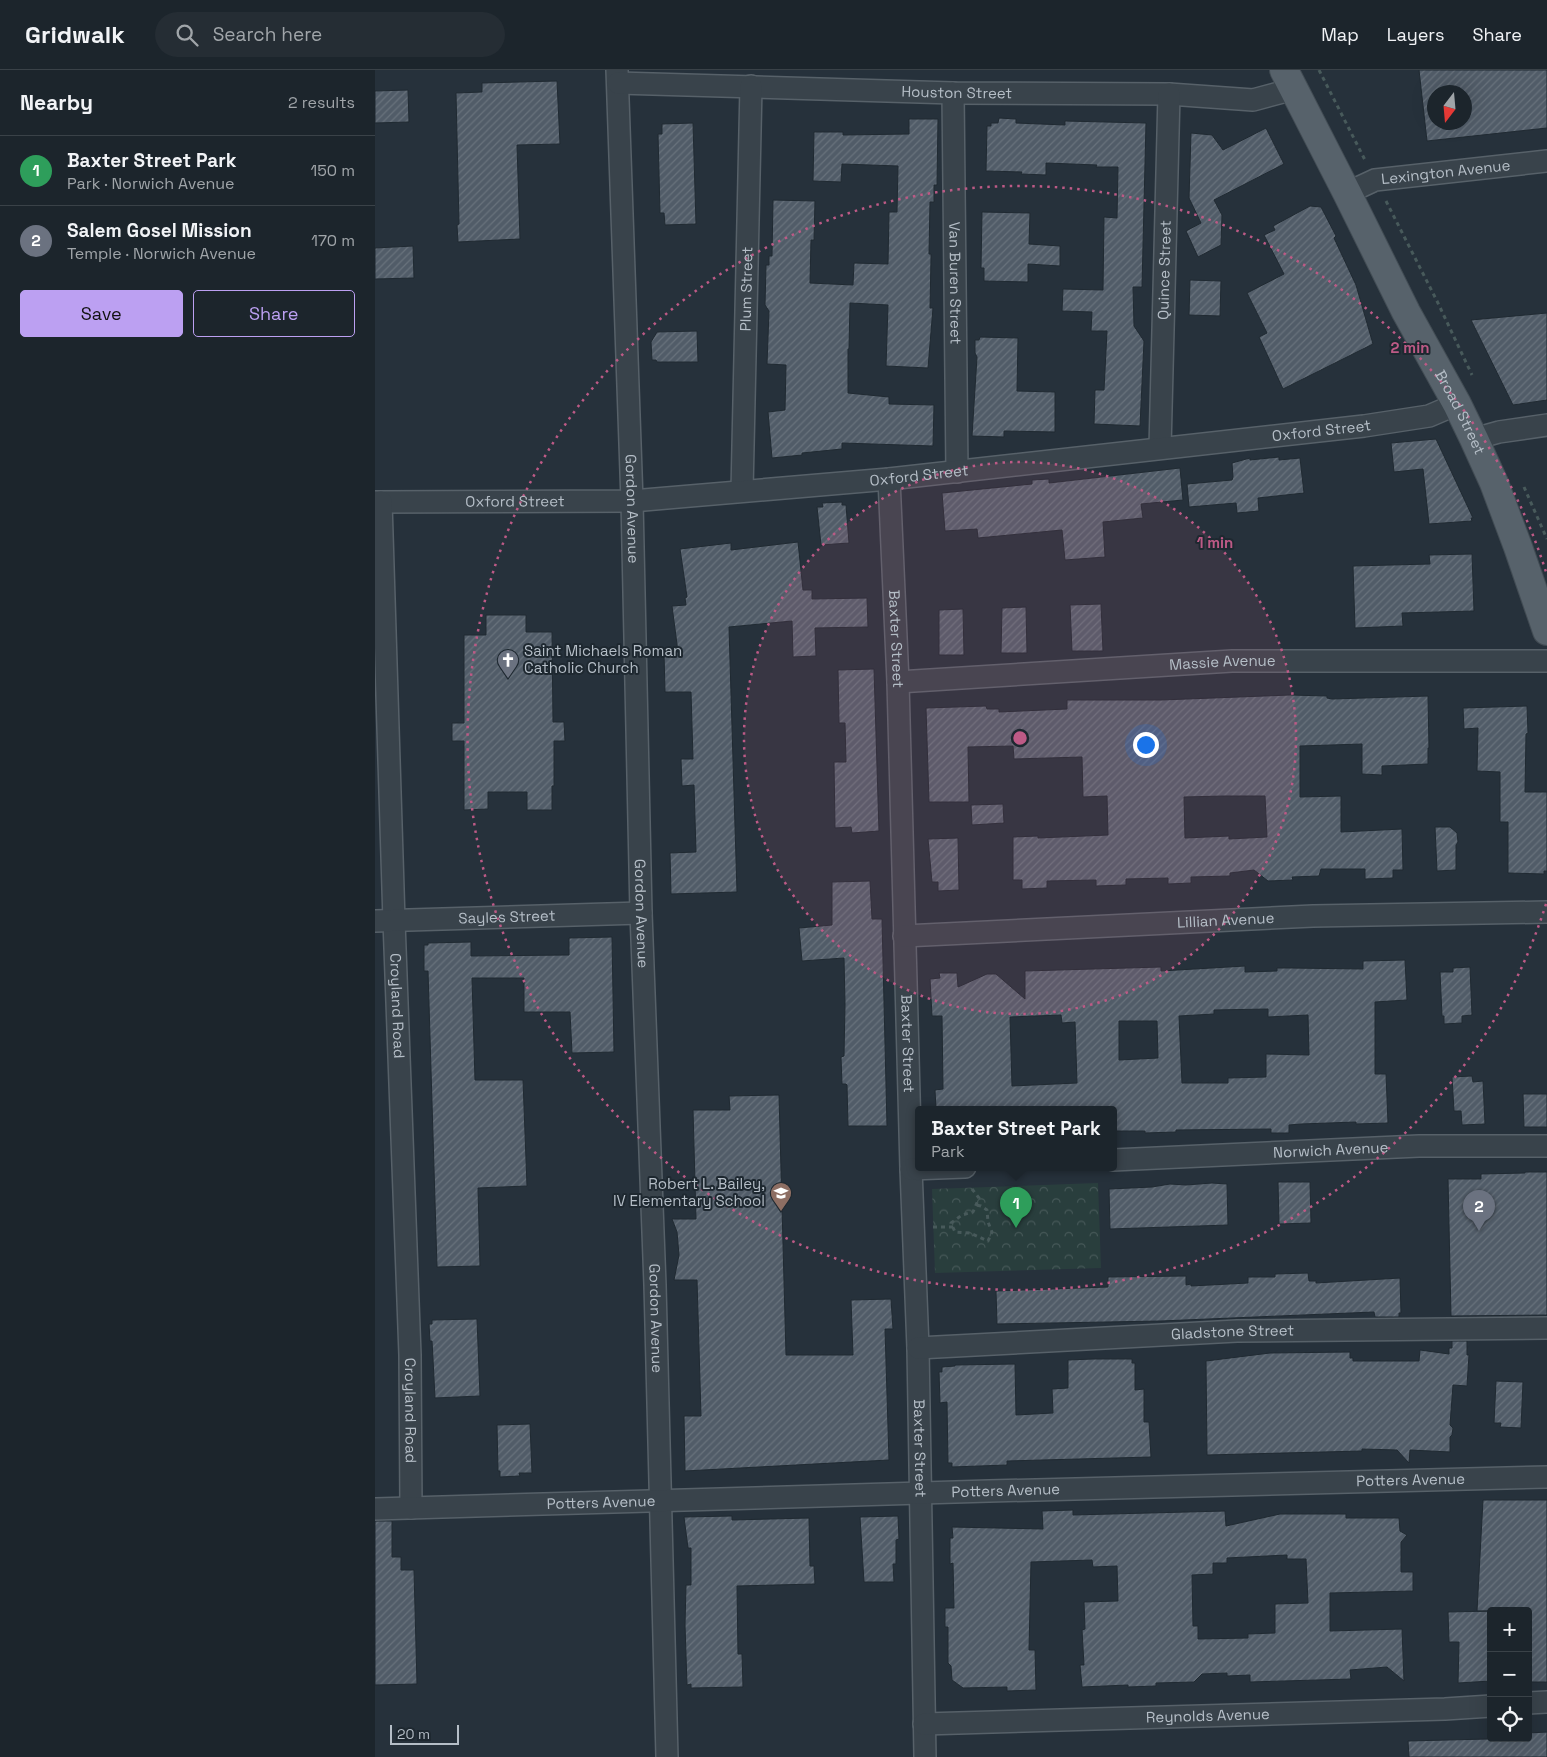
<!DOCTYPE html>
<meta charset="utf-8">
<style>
body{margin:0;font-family:"Space Grotesk",sans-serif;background:#252d34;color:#f1f3f6}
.controls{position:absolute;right:15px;bottom:15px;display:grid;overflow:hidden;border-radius:5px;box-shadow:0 5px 20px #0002}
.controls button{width:45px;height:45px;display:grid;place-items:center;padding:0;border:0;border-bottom:1px solid #3a4248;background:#1c252c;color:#f1f3f6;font:25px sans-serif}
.compass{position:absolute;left:1052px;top:15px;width:45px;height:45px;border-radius:50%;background:#1c252c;box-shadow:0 5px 20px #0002;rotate:196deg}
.scale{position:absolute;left:15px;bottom:12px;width:69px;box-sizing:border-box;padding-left:5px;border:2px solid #b5bec7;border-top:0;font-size:14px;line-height:18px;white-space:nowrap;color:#b5bec7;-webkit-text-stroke:4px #1e2830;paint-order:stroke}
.you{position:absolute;left:770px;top:674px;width:18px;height:18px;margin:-12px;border:4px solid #fff;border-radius:50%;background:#1a73e8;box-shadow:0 0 0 8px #1a73e833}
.badge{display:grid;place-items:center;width:32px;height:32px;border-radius:50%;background:#bca0f2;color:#fff;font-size:16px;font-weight:700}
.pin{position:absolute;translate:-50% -41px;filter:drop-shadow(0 1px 2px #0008)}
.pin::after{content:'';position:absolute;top:26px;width:18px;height:15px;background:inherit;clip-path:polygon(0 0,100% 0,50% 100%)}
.popup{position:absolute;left:540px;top:1036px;width:202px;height:65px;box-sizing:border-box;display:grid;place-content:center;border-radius:5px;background:#1c252c;filter:drop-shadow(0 1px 4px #0005);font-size:16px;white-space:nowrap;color:#a0a5a9}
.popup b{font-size:19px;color:#f1f3f6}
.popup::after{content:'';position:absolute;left:50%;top:100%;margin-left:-10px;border:10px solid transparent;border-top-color:#1c252c}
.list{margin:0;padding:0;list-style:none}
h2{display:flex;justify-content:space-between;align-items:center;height:65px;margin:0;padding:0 20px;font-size:21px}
h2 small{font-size:16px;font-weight:400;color:#a0a5a9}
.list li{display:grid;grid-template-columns:32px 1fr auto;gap:15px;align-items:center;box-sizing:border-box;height:70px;padding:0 20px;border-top:1px solid #3a4248}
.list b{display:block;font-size:19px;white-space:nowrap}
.list p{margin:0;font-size:16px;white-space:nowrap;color:#a0a5a9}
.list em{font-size:16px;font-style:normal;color:#a0a5a9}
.actions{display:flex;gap:10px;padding:15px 20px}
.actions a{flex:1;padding:11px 0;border:1px solid #bca0f2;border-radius:5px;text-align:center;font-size:18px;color:#bca0f2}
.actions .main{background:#bca0f2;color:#111}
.icon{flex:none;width:28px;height:28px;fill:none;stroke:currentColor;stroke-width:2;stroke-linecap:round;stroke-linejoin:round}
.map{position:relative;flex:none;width:1172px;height:1687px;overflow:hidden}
header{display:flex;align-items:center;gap:30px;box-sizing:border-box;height:70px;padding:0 25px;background:#1c252c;border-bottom:1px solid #3a4248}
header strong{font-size:24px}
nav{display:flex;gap:28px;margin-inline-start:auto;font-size:18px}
.search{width:350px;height:45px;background:#252d34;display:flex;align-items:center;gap:12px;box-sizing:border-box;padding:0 18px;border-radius:28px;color:#a0a5a9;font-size:19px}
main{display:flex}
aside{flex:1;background:#1c252c}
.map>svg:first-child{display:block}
</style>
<header>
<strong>Gridwalk</strong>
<div class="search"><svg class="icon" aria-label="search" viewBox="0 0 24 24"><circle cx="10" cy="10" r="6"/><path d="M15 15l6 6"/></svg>Search here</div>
<nav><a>Map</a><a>Layers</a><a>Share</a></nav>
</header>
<main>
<aside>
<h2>Nearby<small>2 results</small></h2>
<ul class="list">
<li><span class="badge" style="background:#2e9e5b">1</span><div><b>Baxter Street Park</b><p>Park · Norwich Avenue</p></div><em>150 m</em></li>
<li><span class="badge" style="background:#6b7280">2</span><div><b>Salem Gosel Mission</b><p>Temple · Norwich Avenue</p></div><em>170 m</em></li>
</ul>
<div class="actions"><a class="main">Save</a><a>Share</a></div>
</aside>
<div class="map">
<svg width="1172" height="1687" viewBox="0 0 1172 1687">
<defs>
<pattern id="park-crowns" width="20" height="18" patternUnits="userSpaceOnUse" patternTransform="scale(1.25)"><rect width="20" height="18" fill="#293e3d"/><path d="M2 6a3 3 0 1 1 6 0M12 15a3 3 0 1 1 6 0" fill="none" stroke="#465858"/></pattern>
<pattern id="building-hatch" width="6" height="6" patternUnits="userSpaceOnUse" patternTransform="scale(1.25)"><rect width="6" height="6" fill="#515c68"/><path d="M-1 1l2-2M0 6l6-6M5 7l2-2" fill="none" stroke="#68727c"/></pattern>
</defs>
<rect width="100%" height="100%" fill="#26313b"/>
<path fill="url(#park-crowns)" d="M723 1113 726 1198 560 1203 557 1119Z"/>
<path fill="url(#building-hatch)" stroke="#202a32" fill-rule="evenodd" d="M1044 0H1172V58L1052 71ZM1060 22H1090V52H1060Z
M182 11 185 74 142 75 145 169 83 172 82 155 84 154 81 23 107 22V13Z
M33 20 34 52 0 53V21Z
M624 48 641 49V53L690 55V51L771 53 767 217H758L759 256 769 271 765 356 719 354 720 320H729L732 261H716L717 242 687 241 688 219 728 220 729 147 742 148 743 97H721L722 95 671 93V105L646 104 647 102 611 101 612 56H616V53H623Z
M534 49H563L562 115H559V132H555L554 184H556V189L555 238H558L553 298 511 296 513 235 475 233 474 279H473V323L514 327V334L559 335 558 376 467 373V379L427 383V385L397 388 393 342 410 340 411 295 392 294 394 241 390 235 391 195H394V186H397L398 130 440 131 439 170H436L435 213 478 215 479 193 513 194 514 142H522L523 96 467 94 466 112 438 111 439 62H468V65L534 64Z
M318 53 321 154 290 155 289 143H285L283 64H287V54Z
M891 58 909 94 839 130 847 145 846 175 823 187 811 161 826 153 814 128 816 63 837 65 848 80Z
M935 136 946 137 961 166 959 168 981 215 998 274 908 319 884 267 892 263 872 223 909 204 889 165 900 160 898 156Z
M607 142 655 143 654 174 685 176V196L653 194V212L609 211V198H606Z
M38 176 39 208 0 209V178Z
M815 210 846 211 845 246 814 245Z
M1172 243V330L1138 335 1096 250Z
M322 261 323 292H282L281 290H277L276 272 282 262Z
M605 267 643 268 642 321 680 322V362L629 361V367L597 366 602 287 600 283V270H604Z
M1061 369 1098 448H1096L1097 451 1054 454 1048 399 1019 402 1016 373Z
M904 387V390L925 388 929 423 883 428 884 441 862 443 861 433 814 437 812 414 857 410 858 407 857 393 875 388V390Z
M805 398 808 430 766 434 768 448 728 452 730 487 690 490 687 460 603 468 602 459 570 461 567 423 657 414V410L674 409V413Z
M467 432V435H471L474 473 446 475 442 437H448L447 433Z
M423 472 428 520H437V529L492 528 493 557 440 558 441 586 418 587 417 551 354 557 362 822 296 824 295 783 321 782 319 715 307 716 306 689H318L316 622H290L289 583 303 582 297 536 311 535 310 528 312 527 305 479 356 473V480Z
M1097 484 1099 541 1027 543 1028 556 980 558 978 496 1055 494 1054 485Z
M726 534 728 581H697L695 535Z
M651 537 652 583H626L627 538Z
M588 539 589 585H564V540Z
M111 545H151V562H177L178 652H189L190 671H179V716H177V740H152V722H113V739L89 740V671H77V653H89V565H111Z
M499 599 504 761 477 763 476 757 460 758 459 692H471L470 653H464L463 600Z
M915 625 952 626V628L957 629 1053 626 1054 678H1053V694L1007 696V705L987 704V674L925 676V727L966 726V762L1027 759 1028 800H1018V808L990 809V799H946L944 806 917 807 918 810 893 811 879 800 855 803V806L816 807V813L793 814V808L751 809V815L721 816V810L672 811V818L647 819V810H638V767L663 766V768L733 765 732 726 708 727 707 687 639 689 638 676 593 677 594 732H554L551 638 611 636 612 639H624V642L692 639V630H786ZM849 726H890L892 767 854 769V766L810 768 809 727Z
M1152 636 1153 663 1151 664 1150 722H1172V801H1169V804L1133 803V752H1125V702L1102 701 1103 658 1089 659 1088 638Z
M628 734 629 753 597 755 596 735Z
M1060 757H1075L1082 763 1083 772 1081 775V800L1062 801Z
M583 768 584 820 563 821V812H557L553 769Z
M495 811 497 849H507L512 1056H473L472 1015 471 1014H467L466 987 469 986 470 934 469 888 427 891 424 858 457 855V812Z
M237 867 239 982 197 983 195 942H149V908H97L100 1010H148L152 1116 103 1118 105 1196 62 1197 53 901H49V875H53V873L96 872V886L194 885V868Z
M1030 890 1032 930 1000 932V1004H1011L1013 1053 981 1054V1052L926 1054 914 1055V1063H896V1059L801 1060V1062L770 1063V1061H738V1039H561L560 1020 568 1019 567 946H557L555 909 565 908 564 903H582L583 917 612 904H621L650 929V901L786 897V901L870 896V902L902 901V898H916L988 899V891ZM893 939V947L933 945 934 985 891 984V1007L853 1008V1013H807L804 946 839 944V940ZM686 945 687 953 700 952 702 1013 637 1016 635 947ZM744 951H782L783 988 744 990Z
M1095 897 1097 945 1087 946V953L1069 954V946H1067L1065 902H1078V898Z
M1097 1006 1098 1012 1108 1011 1110 1054 1087 1055 1086 1041H1079L1077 1007Z
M1148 1024H1172V1057H1149Z
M404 1025 411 1285H478L476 1230 516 1229 518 1259H510L514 1390 310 1401 309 1346H326L322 1210H299L304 1185 302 1162 297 1149H321L318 1040H355L354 1026Z
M1150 1102H1172V1245L1076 1246 1073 1109H1106V1104L1150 1103Z
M903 1112H935L936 1153 904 1154Z
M837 1113 852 1114 853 1155 735 1159 734 1119 777 1117 795 1114 811 1115Z
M933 1203 934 1211H941V1213L1025 1208 1026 1243H1024V1247H1000L999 1242 786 1251 622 1254 621 1221 733 1217V1207L811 1206V1215L816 1214V1216L873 1213V1207H900V1204Z
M102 1249 105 1326 60 1328 58 1289 57 1271H55L54 1254H57V1250Z
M1077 1271H1092V1285H1094L1092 1316 1078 1315 1075 1355 1078 1358 1077 1365 1075 1367V1382L1035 1380 1034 1393 1022 1380 987 1379V1381L832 1385 831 1291 895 1283 975 1282V1288H978V1291H1044L1045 1280 1074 1284V1278H1077Z
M718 1289H757V1293H760V1320L769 1319V1352H774L776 1387 632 1391V1395L577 1397V1393H573L572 1332 565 1333 564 1302H567V1297L580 1296V1295L640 1294 641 1345 678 1343 677 1319 693 1318V1290Z
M1121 1311 1148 1312 1146 1358 1125 1357 1126 1353H1119Z
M155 1354 157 1403H144L145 1406 125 1407V1401H123L122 1355Z
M1108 1430H1172V1612H1153V1541H1102Z
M698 1440V1445L850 1441 851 1456 905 1444H971V1448H1024L1025 1461 1032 1465 1026 1472V1502H1038V1521L955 1523V1561L1027 1559 1029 1611 1012 1597 975 1600 976 1609 875 1612V1605L852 1606V1603L827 1604 819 1612 781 1613V1616L753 1617V1615L707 1617 705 1595H709L707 1560 710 1559 709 1532 743 1531 742 1496 718 1497 717 1490 656 1492 654 1580H660L661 1620 632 1621V1617L588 1618 577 1610 576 1596 573 1593V1557H570V1538H579L578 1493 575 1494V1468H578L577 1457 668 1459 667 1441ZM912 1485V1489H931L933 1533 900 1534V1563L873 1564V1568L823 1569V1556H818L817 1505 838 1504V1493H852V1488Z
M357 1446V1450L434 1448 435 1496H439L440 1514 362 1516 363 1584H367L368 1617 316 1618V1614L312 1615 310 1555 311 1515H316V1478H313L309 1447Z
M523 1446 524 1469 521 1470V1494H518L519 1512H489L485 1447Z
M0 1451H17V1487H26V1500H39L42 1614 0 1615Z
M1116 1541V1611L1083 1613 1084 1572H1074L1073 1542Z
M1172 1662V1687H1034L1033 1671 1153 1668V1663Z"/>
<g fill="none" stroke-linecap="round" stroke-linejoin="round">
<g stroke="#576169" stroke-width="24">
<g id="street">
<path id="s1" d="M242 0 257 431 266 843 280 1215 292 1687"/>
<path id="s2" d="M243 13 578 23 794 24 878 30 919 19"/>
<path id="s3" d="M578 23 582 402"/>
<path id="s4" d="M972 123 1000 110 1172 91"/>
<path d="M1099 369 1124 362 1172 355"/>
<path id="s5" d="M785 378 794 24"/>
<path id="s6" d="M514 409 523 612 536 1099 543 1278 550 1687"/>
<path id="s7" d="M367 421 376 16"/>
<path id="s8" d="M0 432 257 431 514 409 989 356 1054 346 1082 334"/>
<path id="s9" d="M6 432 19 851 35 1285 36 1438"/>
<path id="s10" d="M523 612 857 591H1172"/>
<path id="s11" d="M0 851 266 843"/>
<path id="s12" d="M529 866 938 846 1172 842"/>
<path id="s13" d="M738 1090 1044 1076H1172"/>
<path d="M536 1099 590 1097"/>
<path id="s14" d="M543 1278 862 1261 1172 1258"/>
<path id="s15" d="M0 1439C391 1428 781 1415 1172 1407"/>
<path d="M1153 1633 1172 1632"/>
<path id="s16" d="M549 1654 1070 1639 1116 1636"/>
</g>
</g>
<g stroke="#424c54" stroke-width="30">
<g id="primary">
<path id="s17" d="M909 0 972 123 1031 242 1082 334 1099 369 1119 413 1143 477 1172 561"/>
</g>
</g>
<path stroke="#485a5b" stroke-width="3" stroke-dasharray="4 4" stroke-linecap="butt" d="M944 0 991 92
M1011 131 1062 231 1097 305
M1149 417 1172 469
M597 1119 604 1128 598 1142 587 1145 576 1153 580 1162 595 1163 613 1171 617 1162 613 1152 612 1140 606 1136 601 1135
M558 1157H578"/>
<use href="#street" stroke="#39434b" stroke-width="21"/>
<use href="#primary" stroke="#57626b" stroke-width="28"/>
</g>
<circle cx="645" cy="668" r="276" fill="#bd5a86" fill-opacity=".12"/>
<g fill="none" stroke="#bd5a86" stroke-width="2.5" stroke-dasharray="2.5 5">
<circle cx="645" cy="668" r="276"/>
<path d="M1171 834A552 552 0 1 1 1171 502"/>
</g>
<defs>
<g id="church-pin" transform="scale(1.125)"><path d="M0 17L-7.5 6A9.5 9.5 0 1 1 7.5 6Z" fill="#6b7280" stroke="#1e2830"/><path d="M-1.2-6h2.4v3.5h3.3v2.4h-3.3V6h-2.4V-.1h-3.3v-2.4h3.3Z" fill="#fff"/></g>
<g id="school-pin" transform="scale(1.125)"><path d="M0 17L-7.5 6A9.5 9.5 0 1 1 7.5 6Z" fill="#8d6e63" stroke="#1e2830"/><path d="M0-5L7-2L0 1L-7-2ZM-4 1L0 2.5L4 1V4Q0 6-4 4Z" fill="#fff"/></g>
</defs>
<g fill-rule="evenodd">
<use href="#church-pin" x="133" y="590"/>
<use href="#school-pin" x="406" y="1123"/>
</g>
<g text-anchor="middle" stroke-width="4" stroke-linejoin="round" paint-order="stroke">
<g font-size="15" fill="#b5bec7" stroke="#1e2830">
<text dy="5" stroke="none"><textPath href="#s2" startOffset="339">Houston Street</textPath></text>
<text dy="5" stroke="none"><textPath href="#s4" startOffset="102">Lexington Avenue</textPath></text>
<text dy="5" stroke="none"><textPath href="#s5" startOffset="178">Quince Street</textPath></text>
<text dy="5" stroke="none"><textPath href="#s3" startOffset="190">Van Buren Street</textPath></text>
<text dy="5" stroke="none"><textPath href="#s7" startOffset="202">Plum Street</textPath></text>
<text dy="5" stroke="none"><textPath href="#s17" startOffset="385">Broad Street</textPath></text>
<text dy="5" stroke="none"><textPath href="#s8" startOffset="950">Oxford Street</textPath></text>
<text dy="5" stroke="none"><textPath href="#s8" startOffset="545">Oxford Street</textPath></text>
<text dy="5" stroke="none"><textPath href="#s8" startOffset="140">Oxford Street</textPath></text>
<text dy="5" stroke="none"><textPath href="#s1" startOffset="439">Gordon Avenue</textPath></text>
<text dy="5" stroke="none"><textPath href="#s6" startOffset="160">Baxter Street</textPath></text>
<text dy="5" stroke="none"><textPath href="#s10" startOffset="325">Massie Avenue</textPath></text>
<text dy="5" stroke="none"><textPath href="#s1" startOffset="844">Gordon Avenue</textPath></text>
<text dy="5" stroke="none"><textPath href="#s11" startOffset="132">Sayles Street</textPath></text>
<text dy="5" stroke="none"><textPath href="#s12" startOffset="322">Lillian Avenue</textPath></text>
<text dy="5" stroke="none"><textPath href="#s9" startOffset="504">Croyland Road</textPath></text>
<text dy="5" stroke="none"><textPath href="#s6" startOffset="565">Baxter Street</textPath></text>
<text dy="5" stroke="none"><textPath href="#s13" startOffset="218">Norwich Avenue</textPath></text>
<text dy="5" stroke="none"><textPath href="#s1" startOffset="1249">Gordon Avenue</textPath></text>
<text dy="5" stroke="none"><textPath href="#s14" startOffset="315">Gladstone Street</textPath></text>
<text dy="5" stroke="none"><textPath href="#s9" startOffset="909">Croyland Road</textPath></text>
<text dy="5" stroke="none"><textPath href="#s6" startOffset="970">Baxter Street</textPath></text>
<text dy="5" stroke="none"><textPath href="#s15" startOffset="1036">Potters Avenue</textPath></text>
<text dy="5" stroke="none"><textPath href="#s15" startOffset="631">Potters Avenue</textPath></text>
<text dy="5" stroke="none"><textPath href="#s15" startOffset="226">Potters Avenue</textPath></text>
<text dy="5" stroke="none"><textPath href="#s16" startOffset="284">Reynolds Avenue</textPath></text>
</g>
<g font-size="15" fill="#b5bec7" stroke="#1e2830" text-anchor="start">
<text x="149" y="586">Saint Michaels Roman<tspan x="149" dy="17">Catholic Church</tspan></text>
<text x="390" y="1119" text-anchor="end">Robert L. Bailey,<tspan x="390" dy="17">IV Elementary School</tspan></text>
</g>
</g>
<circle cx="645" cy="668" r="8" fill="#bd5a86" stroke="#1e2830" stroke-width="2.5"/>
<g font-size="15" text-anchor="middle" font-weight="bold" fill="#bd5a86" stroke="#1e2830" stroke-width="4" stroke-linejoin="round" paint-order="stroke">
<text x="1035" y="283">2 min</text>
<text x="840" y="478">1 min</text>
</g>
</svg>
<div class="controls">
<button>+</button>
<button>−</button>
<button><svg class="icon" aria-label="locate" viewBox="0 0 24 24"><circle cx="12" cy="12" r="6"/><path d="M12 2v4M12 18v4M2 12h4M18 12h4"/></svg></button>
</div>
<svg class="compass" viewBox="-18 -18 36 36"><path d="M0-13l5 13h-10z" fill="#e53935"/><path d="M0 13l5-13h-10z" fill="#a0a5a9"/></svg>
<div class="scale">20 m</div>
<div class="you"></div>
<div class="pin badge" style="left:641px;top:1158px;background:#2e9e5b">1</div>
<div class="popup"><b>Baxter Street Park</b>Park</div>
<div class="pin badge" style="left:1104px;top:1161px;background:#6b7280">2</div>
</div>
</main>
